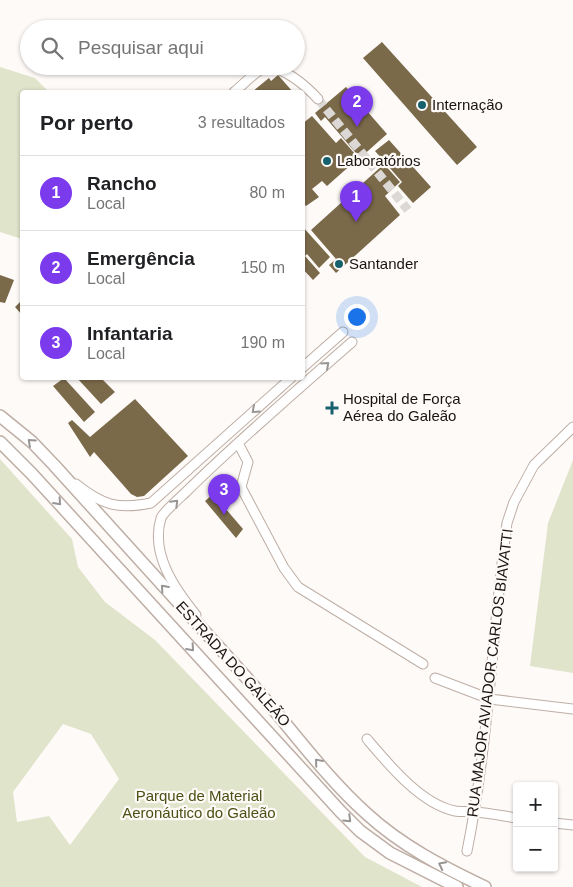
<!DOCTYPE html>
<html lang="pt">
<meta charset="utf-8">
<style>
body{margin:0;font-family:Arial,sans-serif;background:#f6f6f6;color:#202124}
.controls{position:absolute;right:15px;bottom:15px;display:grid;overflow:hidden;border-radius:5px;box-shadow:0 1px 4px #0004}
.controls button{width:45px;height:45px;display:grid;place-items:center;padding:0;border:0;border-bottom:1px solid #e0e0e0;background:#fff;color:#202124;font:25px sans-serif}
.you{position:absolute;left:356px;top:316px;width:18px;height:18px;margin:-12px;border:4px solid #fff;border-radius:50%;background:#1a73e8;box-shadow:0 0 0 8px #1a73e833}
.badge{display:grid;place-items:center;width:32px;height:32px;border-radius:50%;background:#7c3aed;color:#fff;font-size:16px;font-weight:700}
.pin{position:absolute;translate:-50% -41px;filter:drop-shadow(0 1px 2px #0008)}
.pin::after{content:'';position:absolute;top:26px;width:18px;height:15px;background:inherit;clip-path:polygon(0 0,100% 0,50% 100%)}
.list{margin:0;padding:0;list-style:none}
h2{display:flex;justify-content:space-between;align-items:center;height:65px;margin:0;padding:0 20px;font-size:21px}
h2 small{font-size:16px;font-weight:400;color:#757577}
.list li{display:grid;grid-template-columns:32px 1fr auto;gap:15px;align-items:center;box-sizing:border-box;height:75px;padding:0 20px;border-top:1px solid #e0e0e0}
.list b{display:block;font-size:19px;white-space:nowrap}
.list p{margin:0;font-size:16px;white-space:nowrap;color:#757577}
.list em{font-size:16px;font-style:normal;color:#757577}
.icon{flex:none;width:28px;height:28px;fill:none;stroke:currentColor;stroke-width:2;stroke-linecap:round;stroke-linejoin:round}
.map{position:relative;flex:none;width:573px;height:887px;overflow:hidden}
.search{position:absolute;background:#fff;box-shadow:0 1px 4px #0004;left:20px;top:20px;width:285px;height:55px;display:flex;align-items:center;gap:12px;box-sizing:border-box;padding:0 18px;border-radius:28px;color:#757577;font-size:19px}
.panel{position:absolute;background:#fff;box-shadow:0 1px 4px #0004;left:20px;top:90px;width:285px;height:290px;border-radius:5px}
.map>svg:first-child{display:block}
</style>
<div class="map">
<svg width="573" height="887" viewBox="0 0 573 887">
<rect width="100%" height="100%" fill="#fefaf8"/>
<path fill="#e0e4cb" fill-rule="evenodd" d="M0 67 35 78 49 92H22V239L0 232Z
M0 459 72 539 78 567 105 602 155 640 365 857 422 887H0ZM63 724 91 734 119 779 70 845 49 816 17 822 13 792Z
M573 460V673L530 666 548 523Z"/>
<path fill="#7b6a4a" d="M382 42 477 147 457 165 363 58Z
M278 75 293 92H252L269 78 271 81Z
M346 87 387 134 360 158 325 117 321 121 315 113Z
M312 116 336 143 341 138 356 155 351 160 353 163 327 186 322 181 312 189 319 197 306 206 302 202V124Z
M389 140 431 187 413 203 398 186 402 182 375 151Z
M384 164 400 182 385 196 400 215 336 273 329 265 336 259 311 230Z
M302 226 330 257 319 268 307 254 305 256 320 273 313 280 302 268Z
M0 275 14 280 5 303 0 302Z
M22 300V315L15 307Z
M64 378 95 412 84 422 53 386Z
M77 378H101L115 392 101 404Z
M135 399 188 456 144 496 137 497 131 494 94 452 90 457 68 423 72 420 90 437Z
M213 494 243 529 236 538 205 501Z"/>
<g fill="none" stroke-linecap="round" stroke-linejoin="round">
<path stroke="#dcd8d5" stroke-width="9" stroke-dasharray="9 4.5" stroke-linecap="butt" d="M318 99 408 210"/>
<g stroke="#beaea5" stroke-width="11">
<path id="minor" d="M234 92C242 86 256 70 265 68 283 65 307 87 318 99
M302 368 343 332
M238 443 248 462 241 487 284 568 298 587 423 664
M76 484C102 505 118 510 151 503L291 378
M196 615C175 589 150 554 161 518 164 511 181 497 187 491 240 439 296 391 352 342
M435 678 490 699 573 709
M367 739C389 765 421 804 455 811 461 812 468 811 475 812 489 813 503 816 517 818
M554 823 573 825
M467 851C489 743 492 632 507 523L514 502 534 465 573 427"/>
</g>
<g stroke="#beaea5" stroke-width="14">
<path id="major" d="M0 416 32 442 54 465C117 535 181 605 244 675 285 720 322 774 367 814 402 846 443 867 485 887
M0 442 32 474 340 811 360 831 390 853 457 887"/>
</g>
<use href="#minor" stroke="#fff" stroke-width="9"/>
<use href="#major" stroke="#fff" stroke-width="11"/>
</g>
<defs><path id="oneway-chevron" d="M-2-3.5L2.5 0L-2 3.5" fill="none" stroke-width="1.6" stroke-linecap="round" stroke-linejoin="round" transform="scale(1.25)"/></defs>
<g stroke="#989594">
<use href="#oneway-chevron" transform="translate(326 365) rotate(-42)"/>
<use href="#oneway-chevron" transform="translate(255 410) rotate(138)"/>
<use href="#oneway-chevron" transform="translate(31 442) rotate(-138)"/>
<use href="#oneway-chevron" transform="translate(58 502) rotate(48)"/>
<use href="#oneway-chevron" transform="translate(175 503) rotate(-45)"/>
<use href="#oneway-chevron" transform="translate(164 588) rotate(-132)"/>
<use href="#oneway-chevron" transform="translate(191 648) rotate(48)"/>
<use href="#oneway-chevron" transform="translate(318 762) rotate(-131)"/>
<use href="#oneway-chevron" transform="translate(348 819) rotate(44)"/>
<use href="#oneway-chevron" transform="translate(442 865) rotate(-153)"/>
</g>
<g fill="#15616d" stroke="#fefaf8" stroke-width="2">
<circle cx="422" cy="105" r="5"/>
<circle cx="327" cy="161" r="5"/>
<circle cx="339" cy="264" r="5"/>
<path d="M329.5 400.5h5v5h5v5h-5v5h-5v-5h-5v-5h5z"/>
</g>
<g text-anchor="middle" stroke-width="4.5" stroke-linejoin="round" paint-order="stroke">
<g font-size="15" fill="#1a1411" stroke="#fefaf8" text-anchor="start">
<text x="432" y="110">Internação</text>
<text x="337" y="166">Laboratórios</text>
<text x="349" y="269">Santander</text>
<text x="343" y="404">Hospital de Força<tspan x="343" dy="17">Aérea do Galeão</tspan></text>
</g>
<g font-size="15" fill="#1a1411" stroke="#fefaf8">
<text transform="translate(233 664) rotate(48)" y="5">ESTRADA DO GALEÃO</text>
<text transform="translate(490 673) rotate(-83)" y="5">RUA MAJOR AVIADOR CARLOS BIAVATTI</text>
</g>
<g font-size="15" fill="#4b5114" stroke="#fefaf8">
<text x="199" y="801">Parque de Material<tspan x="199" dy="17">Aeronáutico do Galeão</tspan></text>
</g>
</g>
</svg>
<div class="controls">
<button>+</button>
<button>−</button>
</div>
<div class="you"></div>
<div class="pin badge" style="left:356px;top:222px">1</div>
<div class="pin badge" style="left:357px;top:127px">2</div>
<div class="pin badge" style="left:224px;top:515px">3</div>
<div class="search"><svg class="icon" aria-label="search" viewBox="0 0 24 24"><circle cx="10" cy="10" r="6"/><path d="M15 15l6 6"/></svg>Pesquisar aqui</div>
<section class="panel">
<h2>Por perto<small>3 resultados</small></h2>
<ul class="list">
<li><span class="badge">1</span><div><b>Rancho</b><p>Local</p></div><em>80 m</em></li>
<li><span class="badge">2</span><div><b>Emergência</b><p>Local</p></div><em>150 m</em></li>
<li><span class="badge">3</span><div><b>Infantaria</b><p>Local</p></div><em>190 m</em></li>
</ul>
</section>
</div>
